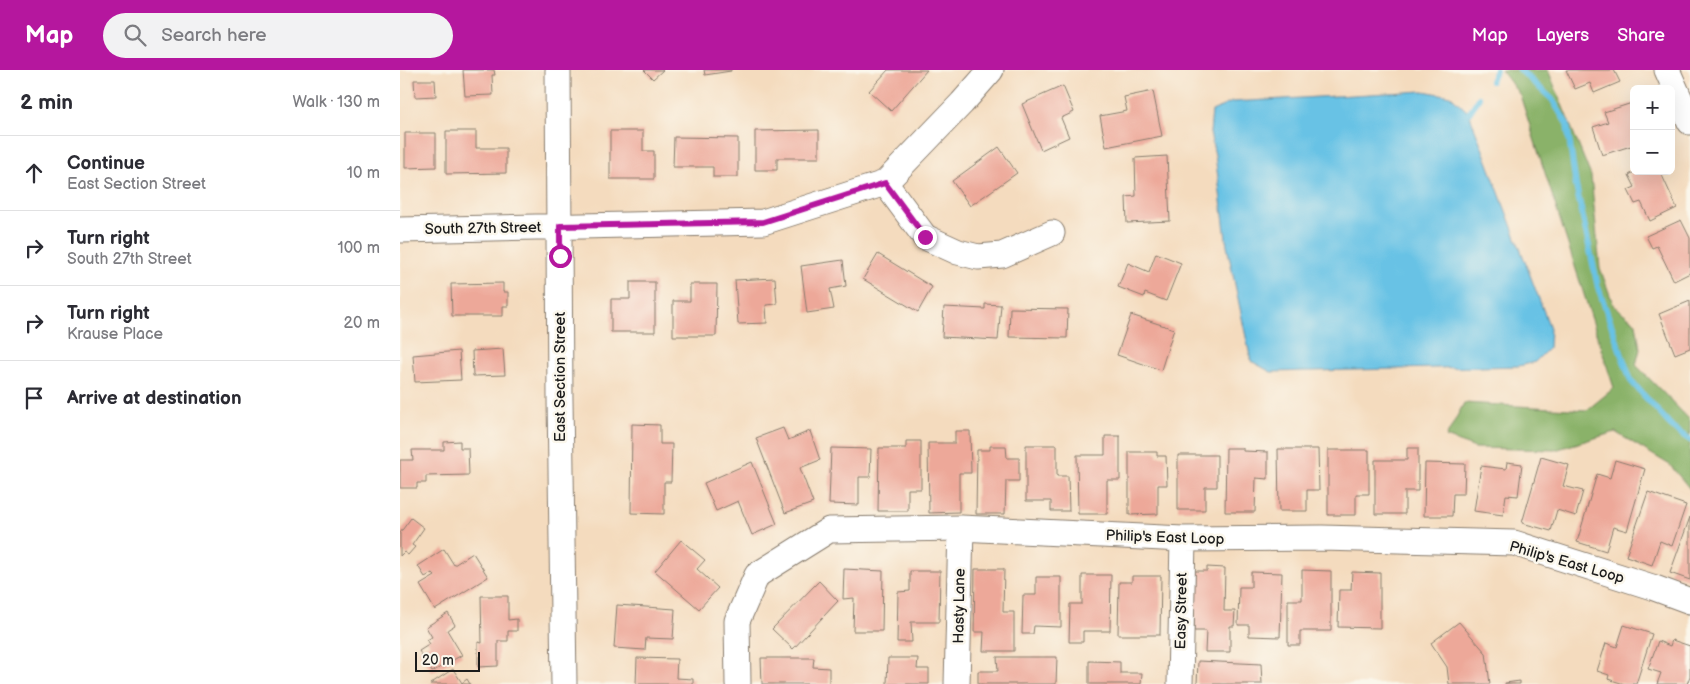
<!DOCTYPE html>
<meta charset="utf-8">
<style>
body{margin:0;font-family:"Balsamiq Sans",sans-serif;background:#f2f2f3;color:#2b2b33}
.controls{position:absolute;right:15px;top:15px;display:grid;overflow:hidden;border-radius:8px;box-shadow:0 5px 20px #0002}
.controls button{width:45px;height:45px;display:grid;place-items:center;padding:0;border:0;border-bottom:1px solid #e1e1e2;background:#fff;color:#2b2b33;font:25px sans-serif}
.scale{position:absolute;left:15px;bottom:12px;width:65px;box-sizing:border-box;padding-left:5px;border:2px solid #1c1c1c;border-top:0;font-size:14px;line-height:18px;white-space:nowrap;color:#1c1c1c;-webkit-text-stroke:4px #fbf7ec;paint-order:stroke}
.stop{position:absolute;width:15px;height:15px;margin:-11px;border:4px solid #b5179e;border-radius:50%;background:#fff}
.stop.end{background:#b5179e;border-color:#fff;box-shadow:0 1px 5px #0008}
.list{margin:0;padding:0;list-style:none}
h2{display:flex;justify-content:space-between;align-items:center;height:65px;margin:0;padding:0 20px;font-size:21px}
h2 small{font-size:16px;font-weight:400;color:#7c7c81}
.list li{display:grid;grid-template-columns:32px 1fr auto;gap:15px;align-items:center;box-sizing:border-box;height:75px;padding:0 20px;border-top:1px solid #e1e1e2}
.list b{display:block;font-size:19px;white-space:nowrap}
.list p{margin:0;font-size:16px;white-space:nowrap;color:#7c7c81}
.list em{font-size:16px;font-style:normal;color:#7c7c81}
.icon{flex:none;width:28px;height:28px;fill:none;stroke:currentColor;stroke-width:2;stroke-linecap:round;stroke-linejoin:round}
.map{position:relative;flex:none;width:1290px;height:614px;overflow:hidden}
header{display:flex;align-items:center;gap:30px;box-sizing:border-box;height:70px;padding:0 25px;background:#b5179e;color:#fff}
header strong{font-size:24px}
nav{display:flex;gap:28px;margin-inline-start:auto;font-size:18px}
.search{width:350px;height:45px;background:#f2f2f3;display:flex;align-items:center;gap:12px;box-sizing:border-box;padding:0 18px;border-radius:28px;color:#7c7c81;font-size:19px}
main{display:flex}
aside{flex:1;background:#fff}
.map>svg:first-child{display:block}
</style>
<header>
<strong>Map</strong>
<div class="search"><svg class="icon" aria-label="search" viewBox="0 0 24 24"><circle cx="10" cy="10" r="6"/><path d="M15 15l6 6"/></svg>Search here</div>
<nav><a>Map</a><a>Layers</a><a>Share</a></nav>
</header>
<main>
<aside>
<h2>2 min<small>Walk · 130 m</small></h2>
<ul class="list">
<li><svg class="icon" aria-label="ahead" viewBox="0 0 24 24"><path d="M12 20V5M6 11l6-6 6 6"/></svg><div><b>Continue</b><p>East Section Street</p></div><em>10 m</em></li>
<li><svg class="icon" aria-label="right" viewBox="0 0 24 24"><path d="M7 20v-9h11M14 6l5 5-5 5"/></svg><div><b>Turn right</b><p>South 27th Street</p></div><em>100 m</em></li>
<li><svg class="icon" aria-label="right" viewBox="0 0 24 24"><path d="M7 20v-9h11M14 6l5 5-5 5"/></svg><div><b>Turn right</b><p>Krause Place</p></div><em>20 m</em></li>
<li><svg class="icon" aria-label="arrive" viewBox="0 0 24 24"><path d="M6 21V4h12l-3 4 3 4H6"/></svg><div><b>Arrive at destination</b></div></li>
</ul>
</aside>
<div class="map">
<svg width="1290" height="614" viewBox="0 0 1290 614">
<rect width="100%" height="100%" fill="#fbf7ec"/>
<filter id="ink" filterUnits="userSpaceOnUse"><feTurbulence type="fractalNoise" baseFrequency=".02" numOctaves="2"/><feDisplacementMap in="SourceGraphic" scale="10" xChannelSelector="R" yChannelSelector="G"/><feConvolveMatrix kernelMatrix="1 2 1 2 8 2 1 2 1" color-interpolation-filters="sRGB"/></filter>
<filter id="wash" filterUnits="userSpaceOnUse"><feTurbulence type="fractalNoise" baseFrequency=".0096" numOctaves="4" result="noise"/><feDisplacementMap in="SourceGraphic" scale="20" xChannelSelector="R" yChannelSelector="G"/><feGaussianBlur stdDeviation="1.12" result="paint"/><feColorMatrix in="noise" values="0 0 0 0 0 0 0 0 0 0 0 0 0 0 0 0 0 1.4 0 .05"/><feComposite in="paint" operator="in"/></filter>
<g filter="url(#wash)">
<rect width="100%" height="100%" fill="#f4dbbe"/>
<path fill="#8ab269" stroke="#536742" d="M1101 0H1148L1191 106 1200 198 1214 236 1236 253 1240 279 1236 295 1290 350V419L1270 395 1215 362 1155 380 1075 378 1046 367 1064 333 1187 340 1214 318 1120 25Z"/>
<path fill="#67c2e5" stroke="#426f80" d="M1023 21 1051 26 1069 43 1150 258 1149 278 1135 292 1119 296 871 302 851 291 827 176 815 85 810 63 812 41 832 32Z"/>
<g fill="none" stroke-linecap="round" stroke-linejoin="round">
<path stroke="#67c2e5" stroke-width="6" d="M1120 0 1152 29 1167 54 1176 116 1198 217 1231 311 1274 359 1290 370
M1091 11 1096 0
M1069 43 1079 28"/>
</g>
<g id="blocks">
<path fill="#eda899" d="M63 0H94L95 5H92L93 25 65 26Z
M244 0H263L253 9Z
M304 0H331V1L305 5Z
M488 0H527L491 41 469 21Z
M1166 0H1214L1220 12 1194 23 1190 13 1175 19Z
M14 10H35L36 26 15 27Z
M663 16 674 42 661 48 669 67 641 80 622 34Z
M753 21 762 66 706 77 700 46 727 41 724 27Z
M1232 33 1234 38V75L1202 85 1193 57 1208 52 1204 42Z
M419 60V88H377V100H355V61Z
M46 61H76V78H106V103L46 104Z
M210 61H243V81H254V109H210Z
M5 63H36V97L5 98Z
M274 67 338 68V107H313V97H273Z
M599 77 617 103 570 136 552 111Z
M767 86 770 151 727 153 726 127 736 126 735 88Z
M1236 101H1260L1277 138 1250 151 1241 132 1235 134 1228 120 1235 117 1229 105Z
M1281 150 1290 168V203L1274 211 1257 176 1252 178 1246 166Z
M756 183 781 193 766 231 745 223 744 227 718 217 728 193 749 202Z
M478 184 532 217 518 242 463 209Z
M443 190 446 216 430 219 434 239 407 243 401 196Z
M375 208 377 234 366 235 367 253 338 254 335 210Z
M230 212H255V262H211V229H230Z
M103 213V222H108V236H103V246H52L51 214Z
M290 214H317L316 266H273V231H290Z
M1290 231V278L1275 284 1259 244Z
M585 234 601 235 598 270 542 267 544 237 585 239Z
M610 238 668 239 667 268 609 267Z
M731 245 774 259 761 300 717 285Z
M103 279 105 305 73 306 72 281Z
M59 281 61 310 15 312 13 285Z
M232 354 260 355V374H272L271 412H264V444L231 443Z
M383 358 388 370 410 361 420 390 400 398 413 433 385 443 356 368Z
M555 361H570L571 403H559V442L529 443 528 373H555Z
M705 366H720V410H707V444H678L677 385H705Z
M60 371V378H68L69 405 26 406V413H17V418H0V390H13L12 380H44V372Z
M506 371H521V419H508V441H478L479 378H506Z
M626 375H657V406H668L669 441H651V431H626Z
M590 376H606L607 388H619V411H606L605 444H576L577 380H590Z
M431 378 471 379 470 407H459V435L429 434Z
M826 378H843V381L868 382V409L856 408 855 442H825Z
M1007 378H1018V421H1005V444H975V390H1007Z
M878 379H918L919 420H907V441H879Z
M928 380H969V424H956V445H928Z
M729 382H757V386H766L767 415H758V444L729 445Z
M778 385H817V417H805V440H778Z
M1141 387 1169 395 1163 416 1183 421 1176 446 1157 440 1151 461 1122 453Z
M1215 390 1245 399 1227 461 1213 457 1206 481 1177 472 1197 404 1210 408Z
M352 392 377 454 352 465 338 431 316 441 304 413Z
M1107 392 1122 394 1118 426 1106 425 1103 445 1074 441 1081 396 1106 399Z
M1025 393 1065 394 1064 424H1053L1052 446H1024Z
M1248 422 1286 435 1272 476 1260 471 1252 495 1226 486Z
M1290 447V510L1270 503Z
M11 448 24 458 12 475 15 477 8 485 4 482 0 486V463Z
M281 470 305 490 297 499 318 518 299 539 255 501Z
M44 479 54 495 73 483 88 507 35 540 20 515 35 506 32 503 25 507 18 496Z
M807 497 825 498 824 541H835L834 556H830V582H805L806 561H794L795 501H807Z
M444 499 483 501 482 561H453L454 528 443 529Z
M575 499H604L603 542H614V581H583L584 562H574Z
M902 500 931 501V561H900V575H888V530H902Z
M510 501H540L539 552H511L512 572H497L498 522 510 521Z
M851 502 882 503 880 567 849 566V555H838L839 517H851Z
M952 502 980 503V558L938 557 939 520H951Z
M682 505H711L710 561H683V572H669L670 534H682Z
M732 506H761L760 565H718L719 512H732Z
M636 507H661V557L634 556 633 564H622L623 525H636Z
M419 511 438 531 393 579 372 559Z
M81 526H108V550L117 549V561H108V571H98V596L78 597V572L82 573Z
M217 535 275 539 273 569 246 568 245 580 214 578Z
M48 543 55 555 47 560 62 585 32 602 19 581 30 574 27 570 32 567 26 557Z
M1059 552 1086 583 1090 614H1049L1047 597 1031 573Z
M1224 555 1252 564 1236 614H1224L1208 609 1209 605 1197 601 1206 573 1217 577Z
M1272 570 1290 576V606L1287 614H1257L1261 603 1248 599 1258 571 1270 576Z
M597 587H657L656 614H578V601H598Z
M237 588 277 589 276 608 293 609V614H236Z
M361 588H414L413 597 429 598V614H362Z
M488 588H518L517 599H529V614H487Z
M689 591 720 592V603H742L741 614H689Z
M798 591 861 594 862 614H797Z
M53 599 62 613 67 609 70 614H30Z
M1120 611V614H1105V613Z"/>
</g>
</g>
<g filter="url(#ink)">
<use href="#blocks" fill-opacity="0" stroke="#887c6d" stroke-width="1"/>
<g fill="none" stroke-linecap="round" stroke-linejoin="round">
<g stroke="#887c6d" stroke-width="27">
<path id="minor" d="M158 0 160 329 164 614
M1267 0 1290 52
M485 113 525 167 558 182 578 187 602 185 652 163
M0 160 363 152 485 113 562 33 591 0
M338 614 337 551 357 505 429 460 561 458 783 469 922 468 1114 473 1252 517 1290 531
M557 614 561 458
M780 614 783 469"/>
</g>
<use href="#minor" stroke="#fff" stroke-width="25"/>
</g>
</g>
<g fill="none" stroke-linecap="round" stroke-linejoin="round" filter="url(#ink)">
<path stroke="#b5179e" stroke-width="6" d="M160 186V156L363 152 485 113 525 167"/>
</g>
<g text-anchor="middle" stroke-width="5" stroke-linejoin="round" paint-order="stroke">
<g font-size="15" fill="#1c1c1c" stroke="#fbf7ec">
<text transform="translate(83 158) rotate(-1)" y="5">South 27th Street</text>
<text transform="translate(160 307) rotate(-90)" y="5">East Section Street</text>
<text transform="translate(765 467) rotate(2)" y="5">Philip's East Loop</text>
<text transform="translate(1167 492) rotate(16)" y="5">Philip's East Loop</text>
<text transform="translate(559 536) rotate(-89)" y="5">Hasty Lane</text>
<text transform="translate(781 541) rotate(-89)" y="5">Easy Street</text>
</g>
</g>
</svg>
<div class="controls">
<button>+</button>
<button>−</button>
</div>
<div class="scale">20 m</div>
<div class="stop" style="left:160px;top:186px"></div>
<div class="stop end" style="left:525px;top:167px"></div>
</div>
</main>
